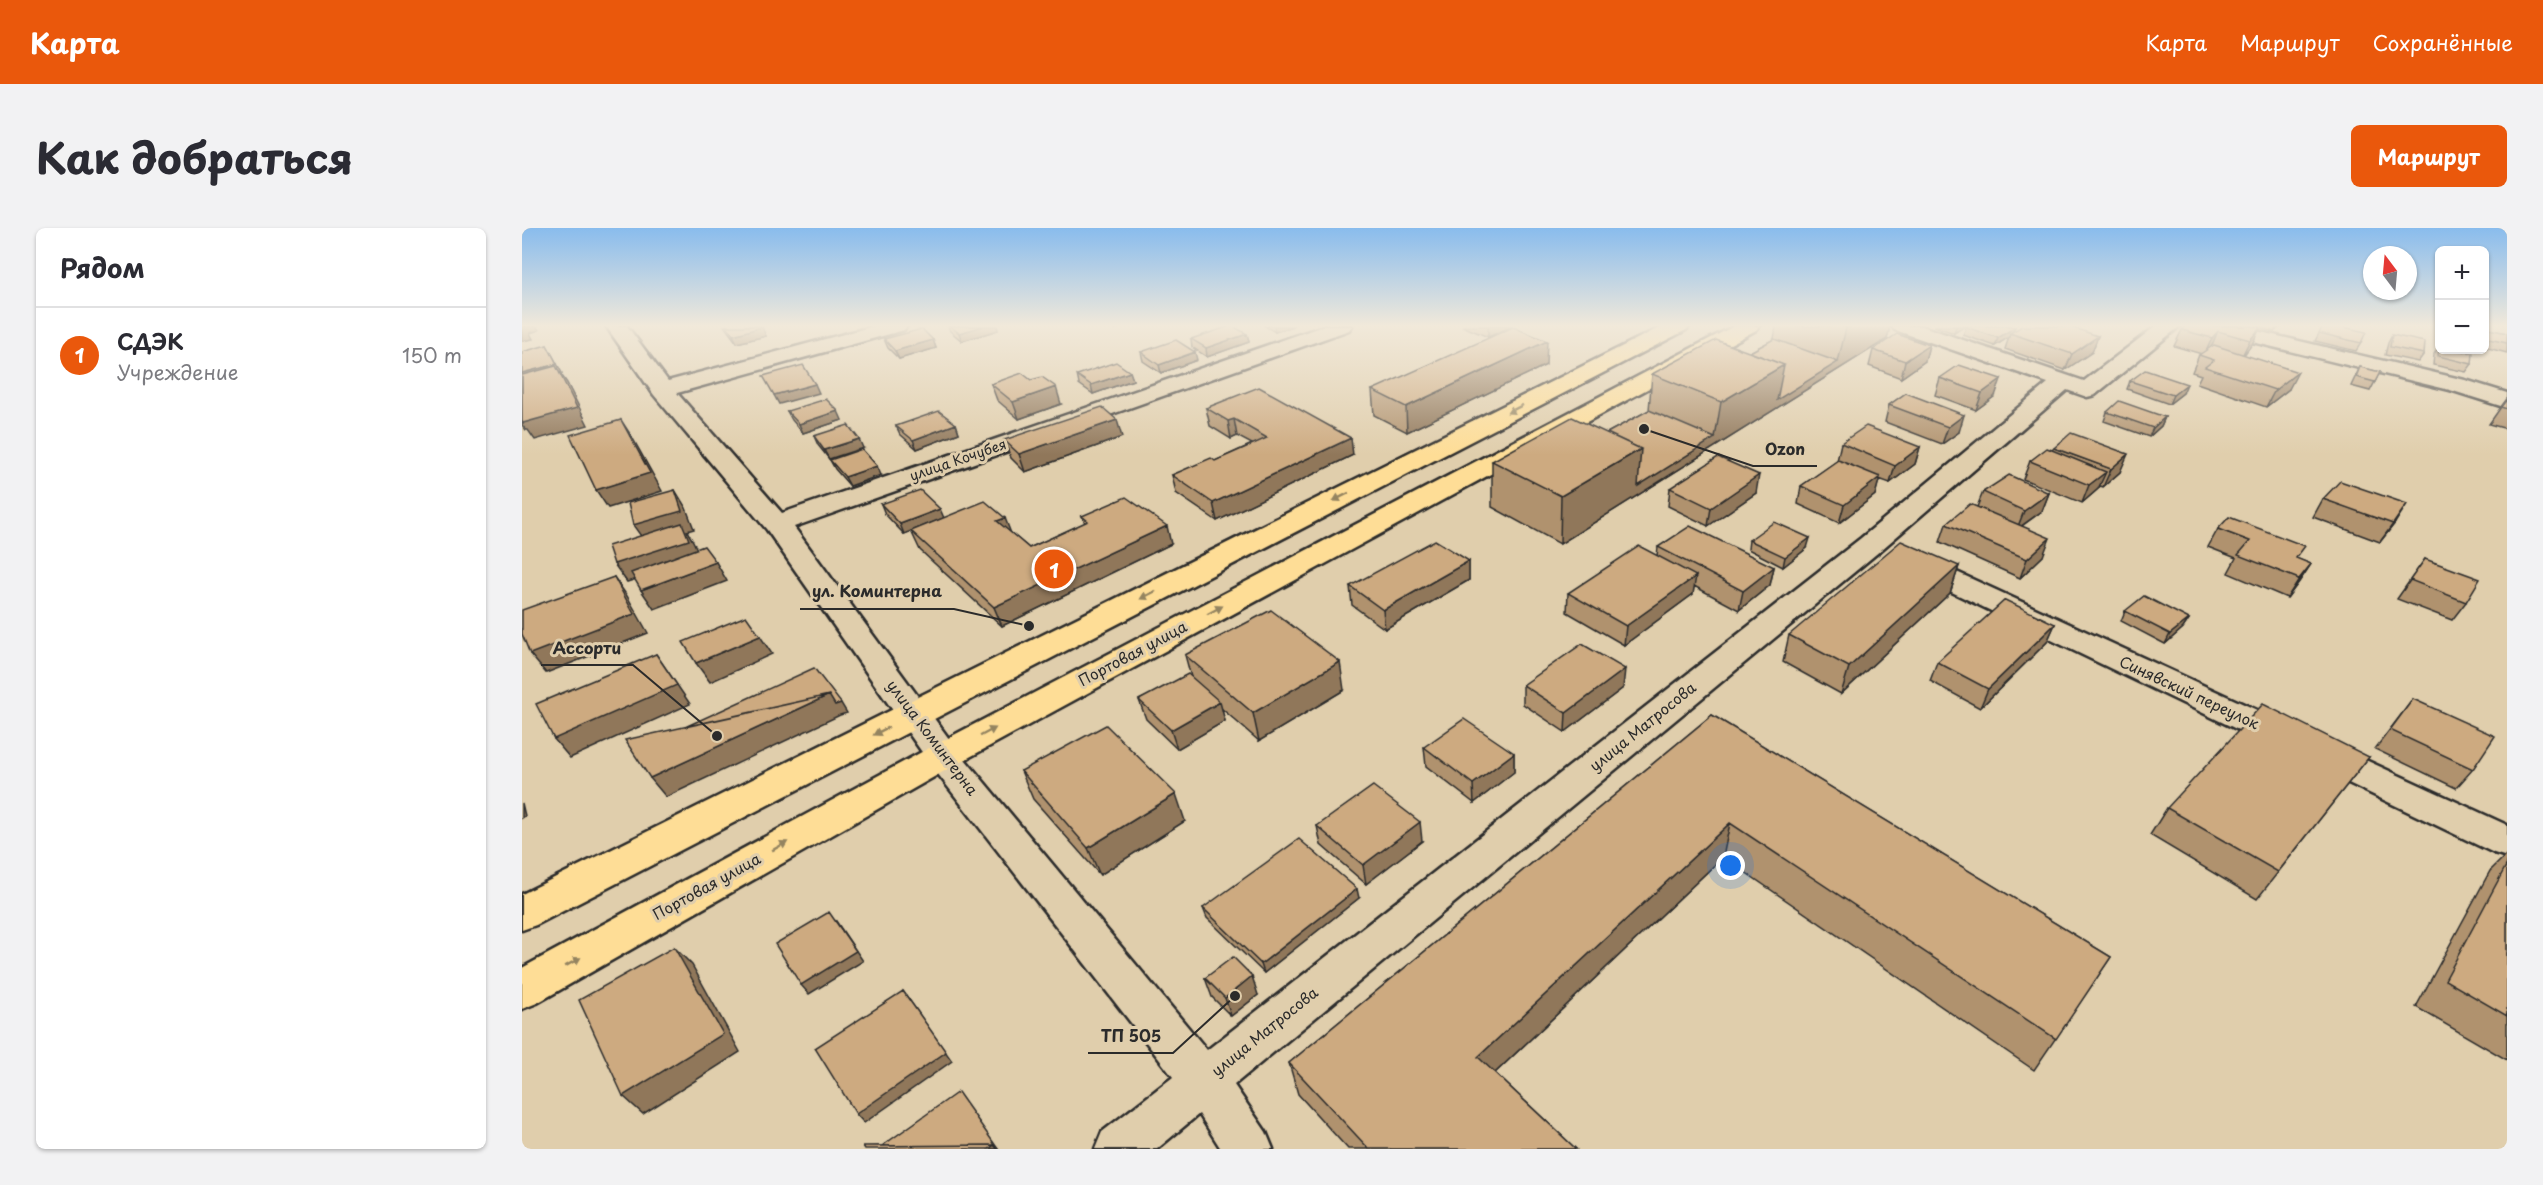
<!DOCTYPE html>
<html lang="ru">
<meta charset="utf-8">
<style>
body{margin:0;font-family:"Playpen Sans",sans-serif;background:#f2f2f3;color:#2b2b33}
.controls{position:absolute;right:18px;top:18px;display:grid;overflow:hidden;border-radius:9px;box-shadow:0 2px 4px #0004}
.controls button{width:54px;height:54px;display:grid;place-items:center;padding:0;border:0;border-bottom:2px solid #e1e1e2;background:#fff;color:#2b2b33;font:30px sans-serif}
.compass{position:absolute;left:1841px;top:18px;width:54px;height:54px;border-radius:50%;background:#fff;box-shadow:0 2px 4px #0004;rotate:344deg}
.you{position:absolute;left:1209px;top:638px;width:21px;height:21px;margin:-15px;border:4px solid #fff;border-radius:50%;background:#1a73e8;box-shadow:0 0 0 9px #1a73e833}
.badge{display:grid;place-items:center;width:39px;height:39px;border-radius:50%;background:#ea580c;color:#fff;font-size:20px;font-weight:700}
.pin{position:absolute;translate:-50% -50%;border:3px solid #fff;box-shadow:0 2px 6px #0006}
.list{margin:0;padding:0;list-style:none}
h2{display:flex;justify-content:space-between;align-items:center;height:78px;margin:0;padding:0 24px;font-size:26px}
h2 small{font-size:20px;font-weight:400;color:#7c7c81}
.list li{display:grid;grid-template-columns:39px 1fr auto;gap:18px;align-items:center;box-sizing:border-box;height:96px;padding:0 24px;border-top:2px solid #e1e1e2}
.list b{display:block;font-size:22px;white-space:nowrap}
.list p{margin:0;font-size:20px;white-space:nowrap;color:#7c7c81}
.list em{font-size:20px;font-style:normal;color:#7c7c81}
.map{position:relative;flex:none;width:1985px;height:921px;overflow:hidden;border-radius:9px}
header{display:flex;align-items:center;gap:36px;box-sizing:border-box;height:84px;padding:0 30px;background:#ea580c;color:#fff}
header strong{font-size:28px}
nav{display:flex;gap:33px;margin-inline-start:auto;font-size:21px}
.intro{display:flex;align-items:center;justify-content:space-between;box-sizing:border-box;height:144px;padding:0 36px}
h1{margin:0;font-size:42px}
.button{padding:15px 27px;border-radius:9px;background:#ea580c;color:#fff;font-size:21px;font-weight:700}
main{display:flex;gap:36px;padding:0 36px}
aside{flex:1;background:#fff;border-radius:9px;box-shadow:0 2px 4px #0004}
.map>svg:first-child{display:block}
</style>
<header>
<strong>Карта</strong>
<nav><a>Карта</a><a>Маршрут</a><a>Сохранённые</a></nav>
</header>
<div class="intro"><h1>Как добраться</h1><a class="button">Маршрут</a></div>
<main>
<aside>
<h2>Рядом<small></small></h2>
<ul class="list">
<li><span class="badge">1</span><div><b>СДЭК</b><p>Учреждение</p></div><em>150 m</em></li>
</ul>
</aside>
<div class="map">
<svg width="1985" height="921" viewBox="0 0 1985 921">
<rect width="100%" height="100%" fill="#e0ceac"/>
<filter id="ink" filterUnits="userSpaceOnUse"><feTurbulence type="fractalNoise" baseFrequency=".0167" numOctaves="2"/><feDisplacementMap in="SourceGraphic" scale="12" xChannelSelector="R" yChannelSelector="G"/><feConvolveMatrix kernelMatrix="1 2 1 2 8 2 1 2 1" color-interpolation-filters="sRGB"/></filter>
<g filter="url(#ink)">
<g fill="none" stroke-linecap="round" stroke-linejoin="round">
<g stroke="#2b2b2b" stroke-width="5">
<path id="minor" d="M84 98H105L146 153 352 98H385L382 102 155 165 260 285 801 98H830L827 102 272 299 433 519 685 822 1339 310 1526 155 1373 102 1370 98H1400L1562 153 1634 98H1658L1573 167 1565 169 1545 162 1359 322 712 857 744 904 751 921H699L677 886 635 921H573L580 904 651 849 409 537 245 302 132 167Z
M1677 98H1713L1943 152 1985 165V180L1928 162 1681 102Z
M1392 326 1402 329 1985 597V629L1972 625 1382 341 1378 335 1382 329Z"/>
</g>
<g stroke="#2b2b2b" stroke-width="5">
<path id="primary" d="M1141 98H1168L1164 102 14 697 0 702V666Z
M1212 98H1238L1234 102 433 537 15 775 0 781V740L409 519Z"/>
</g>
<use href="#minor" fill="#e0ceac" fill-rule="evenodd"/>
<use href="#primary" fill="#fedd96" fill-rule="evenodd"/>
</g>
<path fill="#b0926e" stroke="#2b2b2b" stroke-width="1.5" d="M202 98H238L244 108 215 115Z
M426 98H475L476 102 440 113 428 103Z
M743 98H772L753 104Z
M940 98H991L966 109Z
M1254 98H1368L1365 111 1038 316 970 279V233L1085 205 1127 182 1130 146 1228 124 1252 111Z
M1412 98H1443L1432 105Z
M1663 98H1759L1752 104 1738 100 1730 116 1722 127 1767 161 1744 179 1675 155 1679 147 1670 144 1677 127 1680 126 1652 118 1660 102Z
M1801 98 1839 115 1834 123 1793 113Z
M1444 99 1491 103 1576 108 1570 124 1543 142 1483 121 1487 109 1473 118 1441 107Z
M1962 100 1985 105V125L1962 119Z
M725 106 727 114 685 129 670 119 669 111Z
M1870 107 1902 126 1896 134 1863 127 1866 115Z
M362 111 411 112 414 120 377 131 366 120Z
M1407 117 1403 133 1379 150 1347 138 1351 122Z
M1917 118 1950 136 1944 144 1911 137 1912 126Z
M619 124 675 132 639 145 621 133Z
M1024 137 885 204 852 187 850 162Z
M1838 139 1858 144 1848 163 1829 158Z
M608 144 611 152 571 166 557 156 555 147Z
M1418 150 1473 168 1454 182 1413 167Z
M1608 153 1661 165 1647 176 1605 161Z
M469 156 539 176 497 191 475 172Z
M1384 165 1437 204 1420 216 1363 194 1367 177Z
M1985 171V201L1967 196 1979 179Z
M684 180 831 227 695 293 654 265 650 247 693 233 730 216 715 208 709 211 688 198Z
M265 183 320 192 281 205 270 192Z
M1585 184 1643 189 1639 198 1627 209 1582 193Z
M434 196 437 205 395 221 378 206 374 198Z
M292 208 341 220 307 231 296 217Z
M600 209 503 244 489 230 482 212Z
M1319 215 1398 219 1393 236 1368 255 1357 251 1353 267 1317 295 1276 276 1279 258 1315 233Z
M1532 220 1598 244 1581 259 1578 258 1576 261 1560 275 1501 251 1508 233 1530 222Z
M308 232 359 247 328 258 313 241Z
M1148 260 1234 265 1186 298 1146 278Z
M1461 264 1527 265 1520 283 1500 298 1521 328 1498 350 1418 314 1424 296 1455 279Z
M1801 271 1873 295 1858 314 1791 289Z
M359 276 489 305 507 320 563 295 560 288 649 316 480 398 398 322 389 303 400 299 382 306 363 286Z
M1696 301 1776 331 1789 336 1777 354 1765 370 1706 345 1714 330 1686 319Z
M1227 312 1285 320 1261 339 1226 321Z
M1136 319 1252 339 1248 357 1217 382 1172 358 1171 366 1102 417 1045 384 1046 365 1135 328Z
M1903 331 1944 374 1930 392 1875 371Z
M947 333V352L863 401 830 377 828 358Z
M1437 338 1428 365 1319 466 1261 434 1267 407Z
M1603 383 1667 391 1661 400 1643 416 1599 393Z
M1533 396 1525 414 1458 480 1408 453 1415 434Z
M663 427 822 462 737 513 699 480 703 493 655 521 624 491 617 472 669 449Z
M1001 457 1101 460 1043 504 1001 476Z
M1891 471 1951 541 1934 560 1853 521Z
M1190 487 1589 729 1512 842 1201 629 973 845 1054 921H826L776 866 767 835Z
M902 519 992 525V544L952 575 904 538Z
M1847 529 1735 671 1628 607 1645 580Z
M499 543 663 593 578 647 511 571Z
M795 598 900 613 844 656 799 617Z
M1985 626V832L1894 779 1968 643Z
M837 670 742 745 685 690 681 680Z
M683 750 736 767 709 788 690 769Z"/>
<path fill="#90775a" stroke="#2b2b2b" stroke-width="1.5" d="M0 98H14L17 102 8 105 11 111 0 113Z
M462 98H475L476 102 440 113 437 105Z
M592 98H602L593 101Z
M752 98H772L753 104Z
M966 98H991L966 109Z
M1328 98H1368L1365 111 1038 316 1039 268 1119 221 1193 210 1199 174 1262 137 1316 134 1324 100Z
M1434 98H1443L1432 105Z
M1755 98H1759L1752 104Z
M240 99 244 108 215 115 211 107Z
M1493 99 1490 106 1488 105 1487 109 1473 118 1476 110Z
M1738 100 1730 116 1720 128 1728 112Z
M1696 103 1689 119 1683 126 1690 110Z
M725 106 727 114 685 129 684 120Z
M1576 108 1570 124 1543 142 1550 126Z
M411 112 414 120 377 131 373 123Z
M1025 113 1024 137 885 204 884 179Z
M25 117 40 145H38L45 155 66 197 13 212 6 202H4L0 197V145Z
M1407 117 1403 133 1379 150 1383 133Z
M673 124 675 132 639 145 637 137Z
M608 144 611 152 571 166 569 157Z
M1776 144 1767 161 1744 179 1753 162Z
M1479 151 1473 168 1454 182 1460 165Z
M293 156 297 165 257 176 252 167Z
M1665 156 1661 165 1647 176 1651 167Z
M534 159 539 176 497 191 491 174Z
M316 183 320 192 281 205 277 196Z
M1442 187 1437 204 1420 216 1426 199Z
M1643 189 1639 198 1627 209 1631 200Z
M712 191 715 208 709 211 706 193Z
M99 192 110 209 140 263 86 280 74 262Z
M595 192 600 209 503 244 497 226Z
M434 196 437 205 395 221 391 212Z
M829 210 831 227 695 293 691 275Z
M337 211 341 220 307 231 302 222Z
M1398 219 1393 236 1368 255 1373 238Z
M1606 226 1598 244 1581 259 1589 241Z
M355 238 359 247 328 258 323 249Z
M1584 244 1576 261 1560 275 1567 257Z
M1237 247 1234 265 1186 298 1189 280Z
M1358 249 1353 267 1317 295 1322 277Z
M153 262 164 280 172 301 165 303 171 313 179 330 105 354 92 336 124 315 111 297Z
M1527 265 1520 283 1495 301 1502 283Z
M1885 276 1873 295 1858 314 1871 296Z
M418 281 422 290 382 306 378 296Z
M483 290 490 308 475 293Z
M645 298 649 316 480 398 472 379Z
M1288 310 1285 320 1261 339 1263 329Z
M1528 310 1521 328 1498 350 1505 331Z
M947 333V352L863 401 861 382Z
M194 334 205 353 132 381 119 362Z
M1789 336 1777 354 1765 370 1777 351Z
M1437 338 1428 365 1319 466 1327 439Z
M1252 339 1248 357 1217 382 1221 363Z
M1174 348 1171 366 1102 417 1104 398Z
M92 349 105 368 126 405 24 445 8 426Z
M1667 391 1661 400 1643 416 1648 406Z
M1533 396 1525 414 1458 480 1466 461Z
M238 408 250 426 188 454 174 435Z
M134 426 168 476 48 530 32 511Z
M818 434 822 462 737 513 731 485Z
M1103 441 1101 460 1043 504 1044 485Z
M307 467 319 475 325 485 318 487 144 569 128 550Z
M698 474 703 493 655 521 649 502Z
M992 525V544L952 575 951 556Z
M654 566 663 593 578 647 566 620Z
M0 575 3 588 0 590Z
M898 594 900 613 844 656 841 637Z
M1208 595 1201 629 957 860 956 829Z
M835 661 837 670 742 745 739 736Z
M314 693 341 733 287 766 279 757Z
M152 719 170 737 218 824 121 886 101 868Z
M730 748 736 767 709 788 703 770Z
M381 763 430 833 342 895 334 886Z
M472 917 476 921H467Z"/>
<path fill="#cdaa80" stroke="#2b2b2b" stroke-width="1.5" d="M204 98H238L240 99 211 107Z
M428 98H462L437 105Z
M708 98H711L725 106 684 120 669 111Z
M1317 98H1328L1324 100Z
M1446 98H1488L1493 99 1476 110 1444 99Z
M1500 98H1546L1576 108 1550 126 1488 105Z
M1663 98H1730L1738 100 1728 112 1696 103 1690 110 1660 102Z
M1801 98H1817L1844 104 1839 115 1797 105Z
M991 99 1025 113 884 179 850 162Z
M1962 100 1985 105V115L1962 110Z
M400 101 411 112 373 123 362 111Z
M1375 106 1407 117 1383 133 1351 122Z
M1870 107 1903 114 1902 126 1868 119Z
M1252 111 1316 134 1255 172 1262 137 1228 124Z
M654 112 673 124 637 137 619 124Z
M1194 112 1262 137 1199 174 1130 146Z
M25 117 35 136 0 145V124Z
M1692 117 1776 144 1753 162 1683 139 1692 132 1677 127Z
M1917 118V122H1934L1951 125 1950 136 1916 128Z
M594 134 608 144 569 157 555 147Z
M281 137 293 156 252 167 241 148Z
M1437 137 1479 151 1460 165 1418 150Z
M34 138 55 180 1 195 0 193V147Z
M1838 139 1858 144 1853 154 1834 149Z
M1623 142 1665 156 1651 167 1608 153Z
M500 145 509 152 520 149 534 159 491 174 469 156Z
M737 159 829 210 691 275 650 247 689 230 693 233 745 210 712 191 706 193 684 180Z
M1384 165 1442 187 1426 199 1367 177Z
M304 171 316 183 277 196 265 183Z
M1985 171V181L1979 179Z
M1597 173 1643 189 1631 200 1585 184Z
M580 179 595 192 497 226 482 212Z
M1127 182 1193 210 1116 258 1119 221 1085 205Z
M417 183 434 196 391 212 374 198Z
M1050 189 1119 221 1039 268 970 233Z
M99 192 128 245 74 262 48 207Z
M326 197 337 211 302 222 292 208Z
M1344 198 1398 219 1373 238 1319 215Z
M1549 205 1606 226 1589 241 1532 220Z
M1525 220 1584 244 1567 257 1508 233Z
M340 221 355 238 323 249 308 232Z
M1196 229 1237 247 1189 280 1148 260Z
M1316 232 1358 249 1322 277 1279 258Z
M1487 247 1527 265 1502 283 1461 264Z
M1818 253 1885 276 1871 296 1801 271Z
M153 262 160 283 111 297 106 275Z
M398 262 418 281 378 296 359 276Z
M604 269 645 298 472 379 389 303 463 273 483 290 475 293 507 320 566 293 560 288Z
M1448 276 1528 310 1505 331 1424 296Z
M1707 289 1783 318 1774 330 1789 336 1777 351 1716 327 1728 313 1696 301Z
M1252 294 1288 310 1263 329 1227 312Z
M160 295 167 312 92 336 86 318Z
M1168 298 1252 339 1221 363 1136 319Z
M913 312 947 333 861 382 828 358Z
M1379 313 1437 338 1327 439 1267 407Z
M182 318 194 334 119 362 109 345Z
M1117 318 1174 348 1104 398 1046 365Z
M1903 331 1958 351 1944 374 1888 352Z
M92 349 112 386 8 426 0 406V382Z
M1622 368 1667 391 1648 406 1603 383Z
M1483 372 1533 396 1466 461 1415 434Z
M749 382 818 434 731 485 663 427Z
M224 388 238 408 174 435 161 414Z
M1060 416 1103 441 1044 485 1001 457Z
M134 426 155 457 32 511 14 476Z
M292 440 319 475 313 477 307 467 163 499Z
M666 446 698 474 649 502 617 472Z
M307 467 128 550 103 512Z
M1891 471 1973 508 1951 541 1868 502Z
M1741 476 1847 529 1756 644 1645 580Z
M1190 487 1589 729 1534 811 1208 595 956 829 1054 921H847L767 835Z
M942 491 992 525 951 556 902 519Z
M584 497 654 566 566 620 499 543Z
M851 558 898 594 841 637 795 598Z
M777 611 835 661 739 736 681 680Z
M1985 636V788L1923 752Z
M307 684 334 723 279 757 253 716Z
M152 719 201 806 101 868 57 772Z
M711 729 730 748 703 770 683 750Z
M381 763 424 824 334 886 293 820Z
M436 864 476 921 472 917 360 918Z
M472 917 467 921H343L341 918Z"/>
<defs><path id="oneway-solid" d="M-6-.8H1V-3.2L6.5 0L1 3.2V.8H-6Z" transform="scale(1.5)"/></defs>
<g fill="#948460">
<use href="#oneway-solid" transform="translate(993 181) rotate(153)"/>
<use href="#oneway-solid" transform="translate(819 269) rotate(153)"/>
<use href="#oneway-solid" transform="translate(626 367) rotate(153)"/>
<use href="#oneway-solid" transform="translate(693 382) rotate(-28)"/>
<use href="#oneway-solid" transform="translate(359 503) rotate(153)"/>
<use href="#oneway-solid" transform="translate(466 504) rotate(-28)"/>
<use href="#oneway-solid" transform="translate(258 618) rotate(-29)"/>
<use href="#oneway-solid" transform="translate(51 734) rotate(-29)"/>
</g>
</g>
<linearGradient id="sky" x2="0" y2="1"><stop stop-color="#89bced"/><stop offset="0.43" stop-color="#f1e9da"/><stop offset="1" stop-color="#f1e9da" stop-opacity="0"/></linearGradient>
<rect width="1985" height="227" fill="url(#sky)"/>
<g text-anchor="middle" stroke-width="6" stroke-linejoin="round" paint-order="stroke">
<g font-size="14" fill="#2b2b2b" stroke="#e0ceac">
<text transform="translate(436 232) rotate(-19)" y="5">улица Кочубея</text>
</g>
<g font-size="15" fill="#2b2b2b" stroke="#e0ceac">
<text transform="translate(611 426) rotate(-28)" y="5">Портовая улица</text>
<text transform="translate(1667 465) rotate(25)" y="5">Синявский переулок</text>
<text transform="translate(1121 499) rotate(-39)" y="5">улица Матросова</text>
<text transform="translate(410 510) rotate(53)" y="5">улица Коминтерна</text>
<text transform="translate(185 659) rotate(-29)" y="5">Портовая улица</text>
<text transform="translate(743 804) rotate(-39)" y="5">улица Матросова</text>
</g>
</g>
<path fill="none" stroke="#2b2b2b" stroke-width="2" d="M1122 201L1231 238H1295M507 398L432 381H278M195 508L111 437H19M713 768L651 825H566"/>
<g fill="#2b2b2b" stroke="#e0ceac" stroke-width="2">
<circle cx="1122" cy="201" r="6"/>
<circle cx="507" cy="398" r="6"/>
<circle cx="195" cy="508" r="6"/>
<circle cx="713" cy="768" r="6"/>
</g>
<g font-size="16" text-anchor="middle" font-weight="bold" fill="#2b2b2b" stroke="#e0ceac" stroke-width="6" stroke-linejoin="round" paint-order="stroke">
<text x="1263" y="227">Ozon</text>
<text x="355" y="369">ул. Коминтерна</text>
<text x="65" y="426">Ассорти</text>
<text x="609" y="814">ТП 505</text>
</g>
</svg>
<div class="controls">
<button>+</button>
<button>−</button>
</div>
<svg class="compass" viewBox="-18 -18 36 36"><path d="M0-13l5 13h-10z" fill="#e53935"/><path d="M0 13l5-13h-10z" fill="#7c7c81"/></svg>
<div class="you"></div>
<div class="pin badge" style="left:532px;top:341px">1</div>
</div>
</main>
